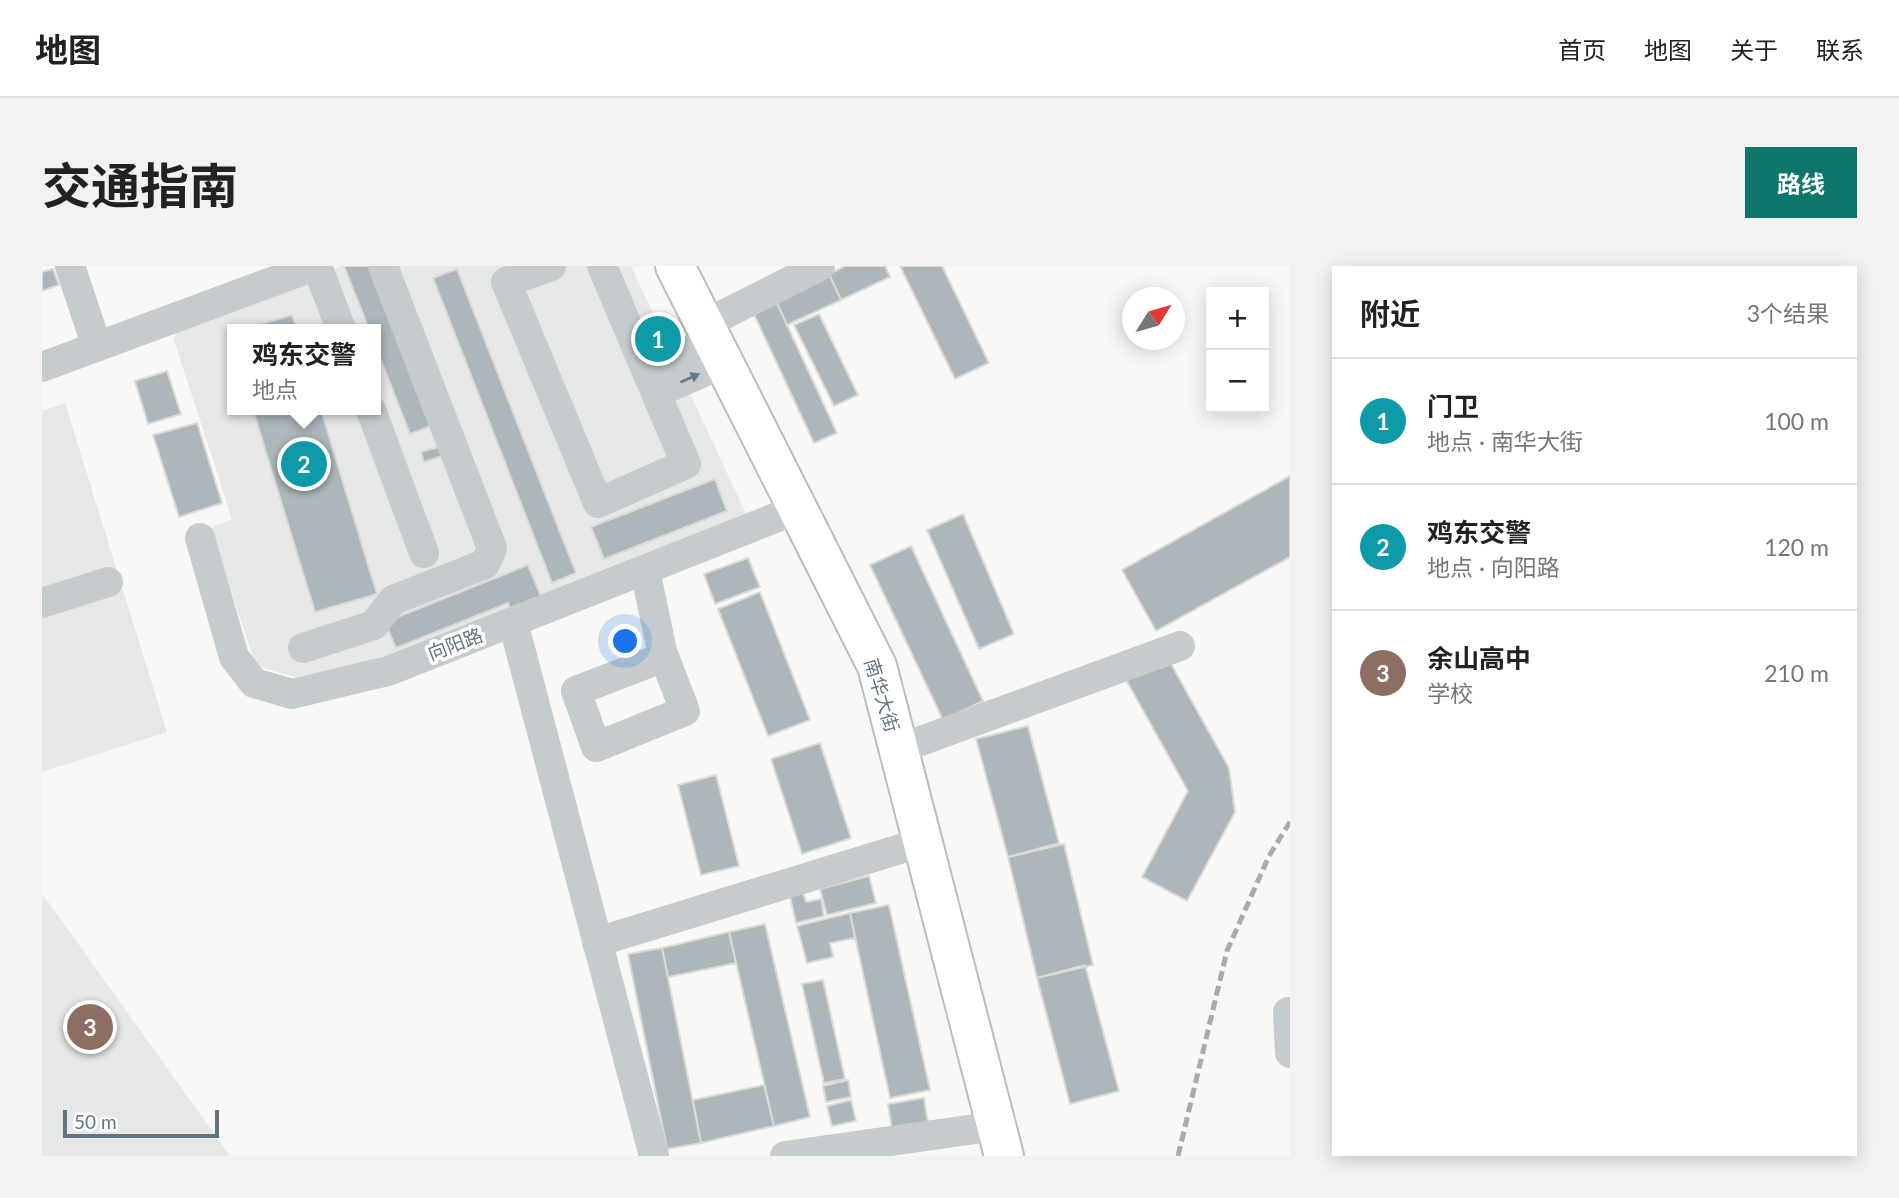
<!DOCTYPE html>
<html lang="zh">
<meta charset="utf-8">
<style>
body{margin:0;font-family:Lato,"Noto Sans SC",sans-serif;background:#f2f2f2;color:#222}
.controls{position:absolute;right:21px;top:21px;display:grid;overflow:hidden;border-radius:0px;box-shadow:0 4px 18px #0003}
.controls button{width:63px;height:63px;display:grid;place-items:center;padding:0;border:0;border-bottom:2px solid #e0e0e0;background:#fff;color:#222;font:35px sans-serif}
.compass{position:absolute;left:1080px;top:21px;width:63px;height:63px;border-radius:50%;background:#fff;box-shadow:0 4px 18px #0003;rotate:53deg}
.scale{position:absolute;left:21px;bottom:18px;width:156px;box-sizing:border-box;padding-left:7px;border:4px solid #627682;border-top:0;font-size:19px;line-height:24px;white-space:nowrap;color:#627682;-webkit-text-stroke:5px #fff;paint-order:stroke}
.you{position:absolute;left:584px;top:376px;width:24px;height:24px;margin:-18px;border:5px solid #fff;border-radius:50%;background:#1a73e8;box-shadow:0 0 0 10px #1a73e833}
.badge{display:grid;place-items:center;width:46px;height:46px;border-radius:50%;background:#0f766e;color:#fff;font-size:23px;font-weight:700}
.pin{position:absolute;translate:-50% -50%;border:4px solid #fff;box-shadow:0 2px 7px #0006}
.popup{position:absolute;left:185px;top:58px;width:154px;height:91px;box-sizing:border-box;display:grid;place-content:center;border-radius:0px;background:#fff;filter:drop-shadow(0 2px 5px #0005);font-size:23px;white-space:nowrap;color:#767676}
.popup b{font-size:26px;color:#222}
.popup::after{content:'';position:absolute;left:50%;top:100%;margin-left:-14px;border:14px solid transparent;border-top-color:#fff}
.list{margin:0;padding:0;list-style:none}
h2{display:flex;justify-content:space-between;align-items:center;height:91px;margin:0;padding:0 28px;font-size:30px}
h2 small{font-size:23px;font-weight:400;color:#767676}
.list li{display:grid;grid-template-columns:46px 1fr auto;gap:21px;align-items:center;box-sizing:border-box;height:126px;padding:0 28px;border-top:2px solid #e0e0e0}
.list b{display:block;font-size:26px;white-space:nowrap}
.list p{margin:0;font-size:23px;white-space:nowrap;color:#767676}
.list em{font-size:23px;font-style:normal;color:#767676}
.map{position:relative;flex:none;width:1248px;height:890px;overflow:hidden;border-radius:0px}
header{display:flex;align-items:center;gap:42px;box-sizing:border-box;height:98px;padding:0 35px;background:#fff;border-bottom:2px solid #e0e0e0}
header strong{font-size:33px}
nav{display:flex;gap:38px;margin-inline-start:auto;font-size:24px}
.intro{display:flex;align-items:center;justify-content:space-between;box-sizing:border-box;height:168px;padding:0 42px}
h1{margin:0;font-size:49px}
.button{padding:18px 32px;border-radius:0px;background:#0f766e;color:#fff;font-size:24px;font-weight:700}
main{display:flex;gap:42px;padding:0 42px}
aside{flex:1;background:#fff;border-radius:0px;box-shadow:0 4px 18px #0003}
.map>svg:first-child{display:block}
</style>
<header>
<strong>地图</strong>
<nav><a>首页</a><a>地图</a><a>关于</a><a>联系</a></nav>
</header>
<div class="intro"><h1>交通指南</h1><a class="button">路线</a></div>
<main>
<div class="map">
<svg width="1248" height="890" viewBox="0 0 1248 890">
<rect width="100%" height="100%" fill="#f8f8f6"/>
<path fill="#e6e8e7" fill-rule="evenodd" d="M298 0H589L704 248 302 406 263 414 218 401 212 394 168 262 190 253 132 74 135 60ZM190 63H334V144H190Z
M23 137 125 466 0 506V145Z
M2 630 188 890H0V631Z"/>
<path fill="#acb6bb" stroke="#dadad8" stroke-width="2" d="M302 0H329L391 159 368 168 334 81V63H327Z
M803 0H843L848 11 799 34 787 8Z
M858 0H900L947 97 913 113Z
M11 3 17 19 0 25V6Z
M415 3 534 307 510 317 391 12Z
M786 6 799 34 745 59 732 31Z
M733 33 795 167 772 177 710 44Z
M777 48 816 129 792 140 752 59Z
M250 49 255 63H203Z
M617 59 627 82 614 87 604 65Z
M125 105 139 148 106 158 93 115Z
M211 144H279L335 328 273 346Z
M155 157 180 237 137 251 111 169Z
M397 181 400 190 382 196 379 186Z
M1248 210V291L1114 365 1080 304Z
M673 213 685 245 562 293 549 261Z
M921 248 972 368 937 383 885 264Z
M869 280 941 435 901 454 828 299Z
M706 292 718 321 673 338 662 308Z
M486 299 500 333 469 345 466 337 354 382 343 356Z
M718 326 768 454 726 470 676 343Z
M1124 389 1187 502 1193 546 1145 635 1100 611 1146 525 1083 412Z
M986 460 1017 577 966 591 934 473Z
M778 477 809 572 760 588 729 493Z
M674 509 697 600 659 609 636 519Z
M1022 578 1051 699 995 712 966 591Z
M827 610 834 637 785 649 778 623Z
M761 627 764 636 779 633 782 650 754 657 748 630Z
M847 639 888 824 848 832 808 647Z
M808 647 813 672 788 677 791 691 765 697 755 660Z
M723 658 768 851 732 860 687 666Z
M687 666 694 697 626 711 620 682Z
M620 682 659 877 625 883 586 688Z
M1043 699 1077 825 1028 838 995 712Z
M781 714 803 813 782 817 760 718Z
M806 814 809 831 784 836 781 820Z
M722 819 732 860 659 877 651 834Z
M882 832 886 858 850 864 846 838Z
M809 834 814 855 790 860 785 840Z"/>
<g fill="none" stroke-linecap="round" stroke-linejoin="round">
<g stroke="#b9bec1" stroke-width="42">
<path id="major" d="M633 0 835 400 962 890"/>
</g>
<path stroke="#c6cbcd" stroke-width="30" d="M28 0 55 81
M275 0 299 63
M509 0 464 16 556 237 644 198 560 0
M663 58 778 0
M0 101 273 0
M605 104 671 74
M614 127 682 97
M329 144 382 287
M158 272 192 391 212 417 250 428 346 405 756 243
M603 304 620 385 643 445 554 481 534 425 622 391
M0 337 66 316
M471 356 612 890
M261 382 332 359 351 334 443 298 450 282 341 0
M857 483 1138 380
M555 676 881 576
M1246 746 1248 787
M743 890 954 860"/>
<use href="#major" stroke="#fff" stroke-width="38"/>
<path stroke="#a4acb1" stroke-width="5" stroke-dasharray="10 5" stroke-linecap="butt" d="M1136 890 1185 685 1227 590 1248 556"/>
</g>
<defs><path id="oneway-solid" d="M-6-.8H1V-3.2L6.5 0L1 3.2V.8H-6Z" transform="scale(1.75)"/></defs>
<use fill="#677a86" href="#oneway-solid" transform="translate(648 112) rotate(-24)"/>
<g text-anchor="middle" stroke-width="7" stroke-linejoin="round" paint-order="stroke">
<g font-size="19" fill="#627682" stroke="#fff">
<text transform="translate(413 378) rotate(-21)" y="7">向阳路</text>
<text transform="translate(840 429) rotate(73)" y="7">南华大街</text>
</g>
</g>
</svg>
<div class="controls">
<button>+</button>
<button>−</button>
</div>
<svg class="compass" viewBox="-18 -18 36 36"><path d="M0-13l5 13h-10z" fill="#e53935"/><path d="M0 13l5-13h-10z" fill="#767676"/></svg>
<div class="scale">50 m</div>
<div class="you"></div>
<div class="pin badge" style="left:616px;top:73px;background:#0f9aa8">1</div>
<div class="pin badge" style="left:262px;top:198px;background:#0f9aa8">2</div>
<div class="popup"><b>鸡东交警</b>地点</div>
<div class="pin badge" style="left:48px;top:761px;background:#8d6e63">3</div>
</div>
<aside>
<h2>附近<small>3个结果</small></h2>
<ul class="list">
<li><span class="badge" style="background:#0f9aa8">1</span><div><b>门卫</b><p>地点 · 南华大街</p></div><em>100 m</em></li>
<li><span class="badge" style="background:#0f9aa8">2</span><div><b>鸡东交警</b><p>地点 · 向阳路</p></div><em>120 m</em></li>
<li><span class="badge" style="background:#8d6e63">3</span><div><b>余山高中</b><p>学校</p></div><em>210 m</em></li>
</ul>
</aside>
</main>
